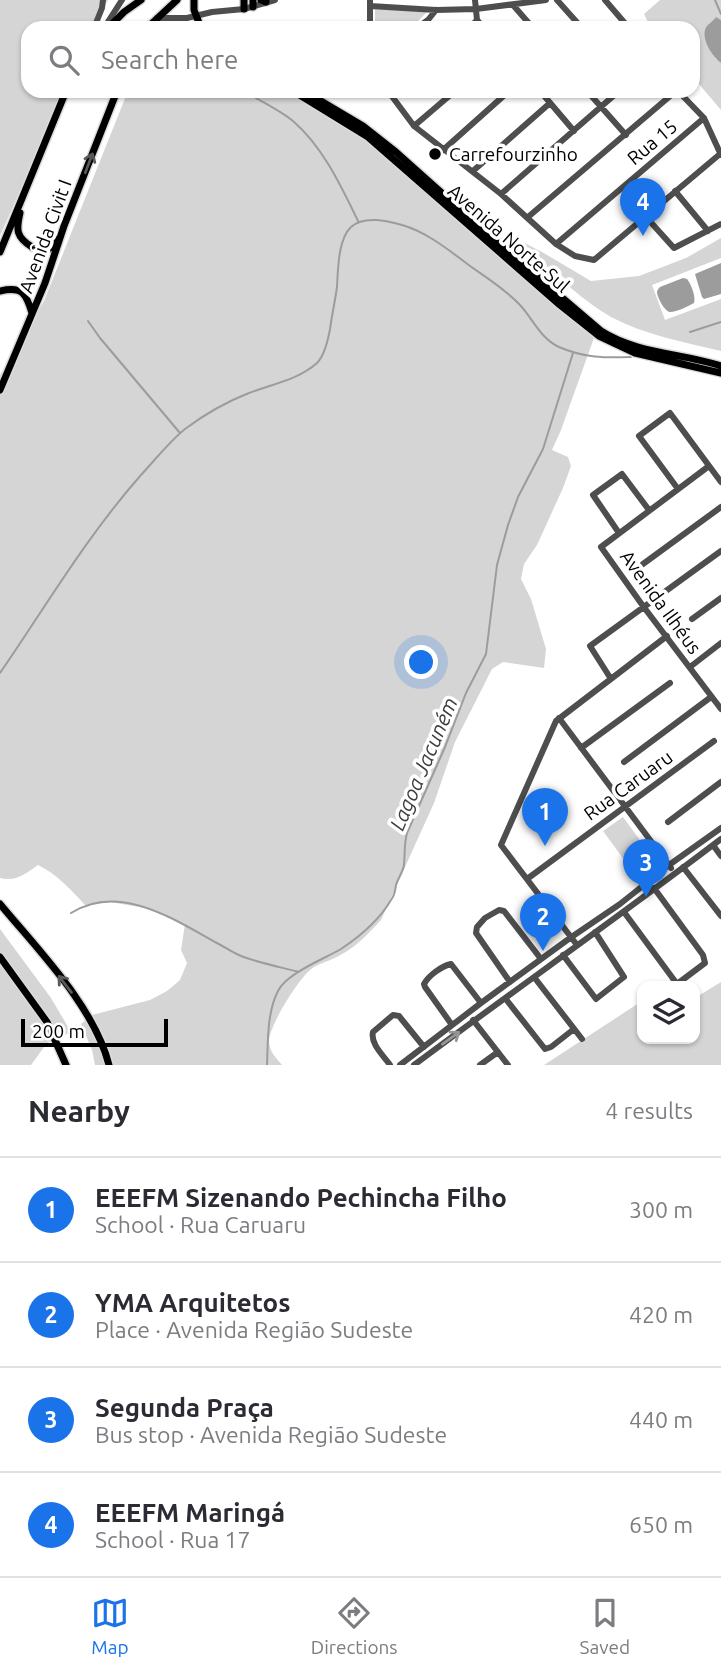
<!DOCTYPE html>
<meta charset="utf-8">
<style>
body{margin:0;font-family:Ubuntu,sans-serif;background:#f2f2f3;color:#2b2b33}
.controls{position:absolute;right:21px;bottom:21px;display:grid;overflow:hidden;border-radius:14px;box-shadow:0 2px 5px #0004}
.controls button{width:63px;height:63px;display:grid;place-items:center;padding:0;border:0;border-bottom:2px solid #e1e1e2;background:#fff;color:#2b2b33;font:35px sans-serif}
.scale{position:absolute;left:21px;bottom:18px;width:147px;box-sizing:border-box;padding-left:7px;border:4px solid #000;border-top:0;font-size:19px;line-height:24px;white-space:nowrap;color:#000;-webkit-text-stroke:5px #fff;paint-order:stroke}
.you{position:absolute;left:422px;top:663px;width:24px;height:24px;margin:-18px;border:5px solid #fff;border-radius:50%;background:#1a73e8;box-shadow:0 0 0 10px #1a73e833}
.badge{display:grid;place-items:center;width:46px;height:46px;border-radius:50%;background:#1a73e8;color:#fff;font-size:23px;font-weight:700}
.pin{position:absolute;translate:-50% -58px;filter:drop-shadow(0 2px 4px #0008)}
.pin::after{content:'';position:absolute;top:37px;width:24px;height:21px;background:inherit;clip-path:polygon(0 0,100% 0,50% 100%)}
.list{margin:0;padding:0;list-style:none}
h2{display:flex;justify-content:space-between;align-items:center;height:91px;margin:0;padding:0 28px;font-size:30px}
h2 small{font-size:23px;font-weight:400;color:#7c7c81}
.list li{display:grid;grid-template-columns:46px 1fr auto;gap:21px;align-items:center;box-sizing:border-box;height:105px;padding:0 28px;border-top:2px solid #e1e1e2}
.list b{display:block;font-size:26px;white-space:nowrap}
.list p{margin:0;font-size:23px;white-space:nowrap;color:#7c7c81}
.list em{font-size:23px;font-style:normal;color:#7c7c81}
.icon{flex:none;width:38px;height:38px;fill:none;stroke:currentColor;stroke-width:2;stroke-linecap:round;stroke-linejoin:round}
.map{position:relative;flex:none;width:721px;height:1065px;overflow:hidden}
.search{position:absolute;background:#fff;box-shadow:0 2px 5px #0004;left:21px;right:21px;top:21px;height:77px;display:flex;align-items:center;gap:18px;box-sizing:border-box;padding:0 24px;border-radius:21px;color:#7c7c81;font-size:26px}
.sheet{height:511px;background:#fff}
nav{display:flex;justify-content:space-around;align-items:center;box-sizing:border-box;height:98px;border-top:2px solid #e1e1e2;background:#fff;font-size:19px;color:#7c7c81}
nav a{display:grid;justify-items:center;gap:4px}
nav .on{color:#1a73e8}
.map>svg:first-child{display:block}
</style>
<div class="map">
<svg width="721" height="1065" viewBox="0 0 721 1065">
<rect width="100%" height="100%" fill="#fff"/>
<path fill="#d5d5d5" d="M0 0H108L92 28H28V91H64L0 236Z
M660 0H721V20L716 18 715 58 721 63V110L693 77V28H651L644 14Z
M375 9 427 12 411 28H375Z
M128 91H288L340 122 382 152 595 335 561 430 552 450 568 457 571 466 563 488 537 545 524 564 521 579 531 599 546 649 544 668 503 662 492 669 455 742 434 803 381 920C370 932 358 945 344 953 335 959 323 962 314 967 301 974 269 1026 269 1041 269 1051 276 1058 282 1065H95L92 1050 81 1024 92 1015 150 1000 167 991 180 980 187 963 181 950 185 924 151 909 110 902 86 906C72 891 57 874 38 865 25 874 16 882 0 878V375L44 301Z
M721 238V258L652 285 665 320 721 299V351C684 342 645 335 611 317 578 298 547 266 519 240L542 252 591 281 639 276 686 258Z
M623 817 645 847 625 861 603 831Z
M0 929 51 998 71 1032 47 1043 31 1065H0Z
M721 982V1065H544L642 1001V1039H695V998Z"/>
<path fill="#9c9c9c" d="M716 17 721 20V63C712 56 699 37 707 26 708 25 716 18 716 17Z
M721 263V294L704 299 702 297 695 274Z
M683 278 687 279C691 284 696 296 694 303 688 306 677 312 670 312 665 312 657 297 657 292 657 290 659 288 660 287Z"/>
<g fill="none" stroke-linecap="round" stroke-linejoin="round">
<path stroke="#9c9c9c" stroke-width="2" d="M715 0 721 14
M256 98C268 105 282 112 293 121 323 147 341 186 358 221
M88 321 100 338 180 433
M690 332 721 322
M0 673C46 606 87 536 141 475 155 460 169 442 185 429 205 414 226 402 249 393 272 384 298 380 317 363 325 355 328 340 330 329 332 315 335 301 337 287 338 270 338 239 351 227 364 215 388 221 402 225 427 232 450 251 470 266 487 278 505 289 520 305 533 319 540 338 559 347 584 358 605 358 631 357
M71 913C119 882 175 920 217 943 225 947 233 953 241 956 259 963 280 967 299 972
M267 1065C268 1041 267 1012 278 991 287 973 324 959 341 949 359 937 380 919 391 900 395 895 395 891 396 885 398 878 403 872 404 865 405 854 404 844 407 833L445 747 466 693 486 654 497 565 508 525 518 497 543 449 573 353"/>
<g stroke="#dbdbdb" stroke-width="10">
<path id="major" d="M194 0V10L201 28
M244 0V9
M253 0V7
M261 0 266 2
M108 28 124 12 141 0
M147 28 177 0
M293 91 368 137 560 305 599 336 635 353 721 373
M304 91 363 126 396 152 498 243 601 331C637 354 682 353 721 366
M20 213C16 230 16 237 32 247 38 251 41 250 48 250L58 239
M0 252 66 91
M0 291C22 286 26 293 32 313
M0 390 45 283 64 226 117 91
M0 904C38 950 94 1006 109 1065
M0 957 47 1022 66 1065"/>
</g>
<path stroke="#4e4e4e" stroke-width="6" d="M475 0 477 20 484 28
M557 0 582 28
M605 0 629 28
M513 5 533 28
M370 6 436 10 476 9 546 0
M157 18H187L212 12 244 9 275 0
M94 28 102 8 103 0
M104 28 122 0
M370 28V0
M417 28 428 20 436 10
M469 28 477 20
M388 91 414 126 501 194 556 244 575 256 594 260 720 154
M540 91 574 131
M587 91 626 135
M678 91 704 118 721 155
M414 126 455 91
M443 150 509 91
M473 171 550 103
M675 191 708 231
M501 194 619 91
M528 217 676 91
M646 217 674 248 721 224
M556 244 704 118
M709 466 601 547 643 606 721 709
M678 489 639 436 670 413 721 482
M619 533 593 495 622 474 649 510
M643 564 721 507
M692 619 721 598
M690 667 721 643
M611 679 590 646 721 551
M559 718 671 868
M581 748 670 683
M624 762 711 697
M668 822 721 782
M713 845 721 856
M683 867 721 916
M527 879 714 741
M624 912 677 984 705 963 703 955 654 888
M577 945 501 845 556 721 667 636
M563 955 596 999 624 977 595 932
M534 977 582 1039
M510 982 476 933 477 927 485 918 499 910 504 911 541 959
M505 998 545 1049 551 1047 574 1029
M473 1020 508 1065
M452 1025 425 987 424 984C429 975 442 966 451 964L481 1003
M390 1065C384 1056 370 1044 373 1032L393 1015 399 1016 424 1047
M400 1065 481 1003 570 938 620 904 669 865 721 828
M414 1065C516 989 620 916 721 839
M480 1065 498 1052"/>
<use href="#major" stroke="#000" stroke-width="7"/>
</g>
<defs><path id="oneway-shaft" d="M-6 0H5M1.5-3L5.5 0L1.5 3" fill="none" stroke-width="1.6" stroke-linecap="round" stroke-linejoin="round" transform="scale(1.75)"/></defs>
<g stroke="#595959">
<use href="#oneway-shaft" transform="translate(89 163) rotate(-69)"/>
<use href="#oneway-shaft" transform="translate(65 984) rotate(-128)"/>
</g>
<use stroke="#959595" href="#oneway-shaft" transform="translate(451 1038) rotate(-36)"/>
<circle fill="#000" stroke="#fff" stroke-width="2.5" cx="435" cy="154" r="7"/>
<g text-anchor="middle" stroke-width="7" stroke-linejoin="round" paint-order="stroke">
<g font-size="19" fill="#000" stroke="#fff">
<text transform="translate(652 142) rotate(-40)" y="7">Rua 15</text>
<text transform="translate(45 236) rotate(-70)" y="7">Avenida Civit I</text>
<text transform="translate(509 238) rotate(41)" y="7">Avenida Norte-Sul</text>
<text transform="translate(661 602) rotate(54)" y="7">Avenida Ilhéus</text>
<text transform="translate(628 785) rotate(-36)" y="7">Rua Caruaru</text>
</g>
<g font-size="19" fill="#000" stroke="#fff" text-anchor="start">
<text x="449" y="161">Carrefourzinho</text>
</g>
<g font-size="21" font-style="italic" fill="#3d3d3d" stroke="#fff">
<text transform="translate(424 764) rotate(-67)" y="7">Lagoa Jacuném</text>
</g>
</g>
</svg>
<div class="controls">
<button><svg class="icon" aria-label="layers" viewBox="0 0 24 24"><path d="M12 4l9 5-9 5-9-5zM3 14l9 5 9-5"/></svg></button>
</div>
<div class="scale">200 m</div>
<div class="you"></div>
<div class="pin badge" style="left:545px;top:846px">1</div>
<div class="pin badge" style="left:543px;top:951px">2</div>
<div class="pin badge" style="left:646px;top:897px">3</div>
<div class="pin badge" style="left:643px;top:236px">4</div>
<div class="search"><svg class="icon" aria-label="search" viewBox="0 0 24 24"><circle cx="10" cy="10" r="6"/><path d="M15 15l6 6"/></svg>Search here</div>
</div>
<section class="sheet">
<h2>Nearby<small>4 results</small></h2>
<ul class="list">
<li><span class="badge">1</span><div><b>EEEFM Sizenando Pechincha Filho</b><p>School · Rua Caruaru</p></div><em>300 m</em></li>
<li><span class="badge">2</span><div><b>YMA Arquitetos</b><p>Place · Avenida Região Sudeste</p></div><em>420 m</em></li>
<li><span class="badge">3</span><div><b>Segunda Praça</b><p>Bus stop · Avenida Região Sudeste</p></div><em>440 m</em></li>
<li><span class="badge">4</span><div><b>EEEFM Maringá</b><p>School · Rua 17</p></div><em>650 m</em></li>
</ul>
</section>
<nav>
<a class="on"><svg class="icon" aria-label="map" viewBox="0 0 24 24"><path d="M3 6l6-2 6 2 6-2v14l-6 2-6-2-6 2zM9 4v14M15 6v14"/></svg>Map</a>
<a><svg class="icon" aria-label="directions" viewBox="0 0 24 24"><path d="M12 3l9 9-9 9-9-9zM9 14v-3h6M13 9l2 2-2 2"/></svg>Directions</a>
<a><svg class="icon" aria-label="saved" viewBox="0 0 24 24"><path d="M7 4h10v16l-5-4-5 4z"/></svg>Saved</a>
</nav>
